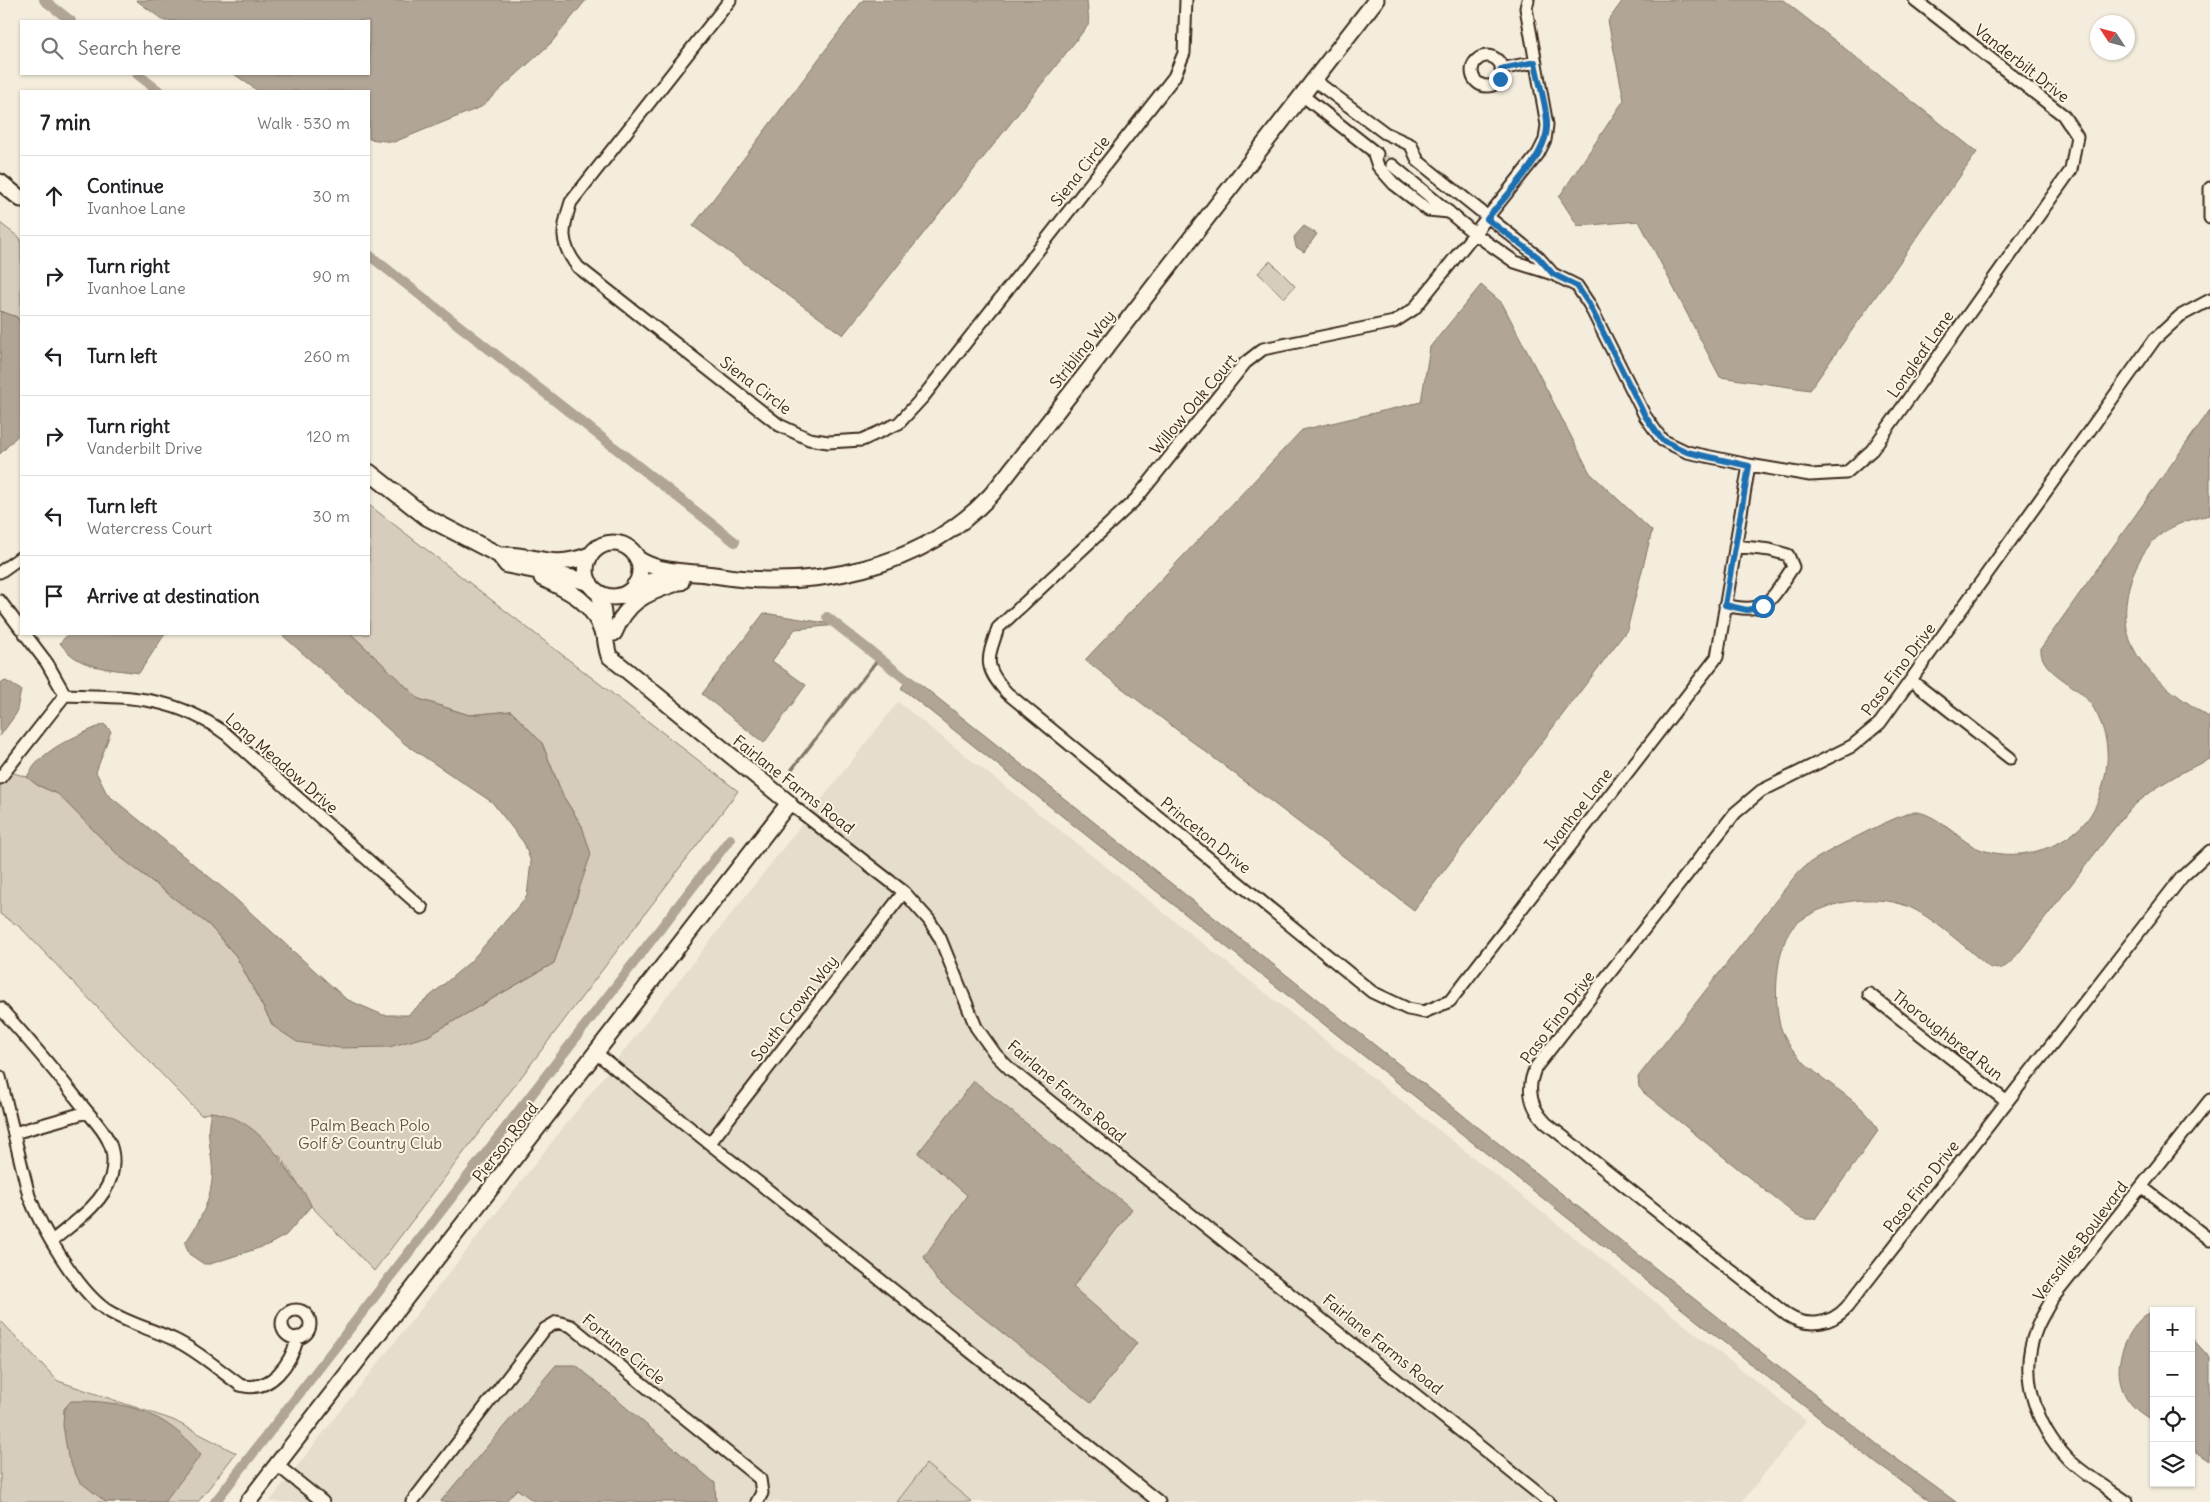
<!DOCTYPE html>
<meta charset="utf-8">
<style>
body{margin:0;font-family:Delius,sans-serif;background:#f6f6f6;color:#202124}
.controls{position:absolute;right:15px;bottom:15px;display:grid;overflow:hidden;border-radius:0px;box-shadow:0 1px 4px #0004}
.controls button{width:45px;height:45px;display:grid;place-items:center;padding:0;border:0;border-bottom:1px solid #e0e0e0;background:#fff;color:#202124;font:25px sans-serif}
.compass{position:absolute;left:2090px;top:15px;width:45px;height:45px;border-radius:50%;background:#fff;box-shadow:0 1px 4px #0004;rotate:306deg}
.stop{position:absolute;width:15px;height:15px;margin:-11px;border:4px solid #1f6fb2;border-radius:50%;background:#fff}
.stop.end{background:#1f6fb2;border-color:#fff;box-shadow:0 1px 5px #0008}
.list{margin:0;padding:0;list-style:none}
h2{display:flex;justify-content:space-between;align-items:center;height:65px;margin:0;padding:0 20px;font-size:21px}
h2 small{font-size:16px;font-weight:400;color:#757577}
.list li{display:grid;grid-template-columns:32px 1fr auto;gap:15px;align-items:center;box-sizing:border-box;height:80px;padding:0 20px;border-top:1px solid #e0e0e0}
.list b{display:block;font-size:19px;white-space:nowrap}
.list p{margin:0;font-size:16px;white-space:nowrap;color:#757577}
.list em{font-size:16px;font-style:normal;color:#757577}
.icon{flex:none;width:28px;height:28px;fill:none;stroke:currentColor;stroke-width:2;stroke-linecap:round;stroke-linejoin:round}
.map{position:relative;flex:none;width:2210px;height:1502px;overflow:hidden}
.search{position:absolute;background:#fff;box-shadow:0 1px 4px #0004;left:20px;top:20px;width:350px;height:55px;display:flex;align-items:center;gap:12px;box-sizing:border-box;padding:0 18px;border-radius:0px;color:#757577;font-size:19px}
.panel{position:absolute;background:#fff;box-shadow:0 1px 4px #0004;left:20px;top:90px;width:350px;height:545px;border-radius:0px}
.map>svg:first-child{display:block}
</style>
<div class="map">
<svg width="2210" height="1502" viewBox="0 0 2210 1502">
<rect width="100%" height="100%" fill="#f4eddd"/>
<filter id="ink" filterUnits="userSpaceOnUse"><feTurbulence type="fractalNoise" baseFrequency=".02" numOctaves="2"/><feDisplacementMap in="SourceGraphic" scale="10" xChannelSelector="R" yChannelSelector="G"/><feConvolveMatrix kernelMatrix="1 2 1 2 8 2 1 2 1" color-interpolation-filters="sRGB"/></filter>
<g filter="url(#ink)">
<path fill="#e5ddce" d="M898 702 1806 1421 1742 1502H973L926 1464 897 1502H269Z"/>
<path fill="#d6cdbd" stroke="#887c6e" d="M0 223 21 239V324L17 317 0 311Z
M1270 261 1295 286 1284 298 1258 273Z
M369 505 738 791 374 1271 311 1206 282 1158 211 1112 201 1115 20 927 0 914V769L27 777 37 785 58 794 119 856 209 925 236 956 273 1026 428 1036 554 963 564 929 578 894 582 826 563 796 542 743 511 711 469 715 419 699 351 634H369Z
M0 1320 58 1381 173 1420 236 1453 198 1502H0Z
M926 1464 972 1502H897Z"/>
<path fill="#b0a596" stroke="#817466" d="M136 0H586L551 43 481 107 394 142 369 139V91H258L234 74H369V21H164Z
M863 0H1087L1089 24 843 335 693 226Z
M1623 0H1783L1977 152 1810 390 1720 377 1639 221 1578 226 1559 197 1624 100 1608 21Z
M1304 226 1317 234 1304 252 1296 247 1294 237Z
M1481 285 1502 303 1590 473 1652 531 1627 630 1414 910 1085 660 1302 430 1421 402 1430 347Z
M0 311 17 317 21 324V432L0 454Z
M2210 410V515C2190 519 2167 526 2152 542 2127 571 2116 619 2136 653 2152 681 2184 700 2210 718V759C2178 773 2152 788 2126 813L2020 951C2011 962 2004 973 1989 967 1967 949 1932 916 1907 906 1873 893 1822 901 1795 925 1775 943 1772 1007 1782 1031 1800 1077 1863 1094 1878 1131L1815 1219H1805L1797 1216 1644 1093 1639 1087 1638 1077 1795 876C1798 873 1801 869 1805 866 1819 855 1900 813 1914 812 1934 811 1959 840 1977 848 2013 863 2062 851 2087 820 2099 805 2105 782 2107 763 2109 739 2100 711 2082 694 2068 681 2039 669 2041 648Z
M764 613 838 625 795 629 772 661 806 685 764 743 702 694Z
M68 634H165L139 673C108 668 79 670 60 643Z
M281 634H351L419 699 469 715 511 711 542 743 563 796 582 826 591 854 554 963 428 1036 389 1047 340 1048 297 1042 273 1026 236 956 209 925 119 856 58 794 37 785 27 777C42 748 75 737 104 724L111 731 96 772 107 794 229 893 346 999 383 1015H408L471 961 527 896 531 862 524 843 492 802 405 744Z
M910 676 1887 1452 1956 1502H1931L1877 1464 901 688Z
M6 681 21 690 16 714 0 736V683Z
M974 1081 1132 1209 1073 1287 1137 1343 1091 1403 937 1281 924 1257 967 1195 918 1153Z
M211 1112C248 1116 272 1145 290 1174 297 1185 307 1193 311 1206L286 1235 268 1245 210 1264H204L189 1254 185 1243C202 1219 215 1192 212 1163 210 1145 206 1130 211 1112Z
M2154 1312V1422C2147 1417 2138 1412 2132 1405 2113 1384 2117 1354 2131 1332 2137 1323 2142 1314 2154 1312Z
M2191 1337 2210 1358V1461L2191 1448Z
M556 1365H576L715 1483 716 1502H535L517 1489 505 1502H440Z
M71 1401C126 1400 165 1412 201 1455L164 1502H106L79 1481 68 1457 63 1425 64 1409Z"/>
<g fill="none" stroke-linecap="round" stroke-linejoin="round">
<path stroke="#817466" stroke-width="3" d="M792 769 879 658"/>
<path stroke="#b0a596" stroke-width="10" d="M44 0 71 21
M137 74 159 91
M369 255 735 542
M827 617 917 688
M215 1502 730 839"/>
<path stroke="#cfc6b7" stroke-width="11" stroke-dasharray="11 5.5" stroke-linecap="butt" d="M1383 159 1392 165"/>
<g stroke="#3b2a1e" stroke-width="15">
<path id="street" d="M730 0 571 202C562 229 559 243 578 267L779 425 809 439 828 442 862 440 899 423 923 397 1174 77 1184 53 1186 0
M1528 0 1526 8 1547 125 1545 140 1538 154 1414 309 1394 322 1263 349 1245 363 1136 499 998 628C987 660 983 666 1007 693L1372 992 1408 1009 1424 1012 1450 1001 1717 657 1749 465
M1472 71a15 15 0 1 1 30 0a15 15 0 1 1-30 0Z
M1501 69 1535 62
M1314 80 1385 133 1411 145 1418 161 1538 257 1553 274
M1302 95 1377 154
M1373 151 1378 166 1394 184 1428 210 1449 212
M1392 165 1475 234 1515 262 1553 274 1577 286 1589 304 1645 416 1662 440 1687 452 1749 465 1810 475 1846 473 1872 450 2071 170 2077 136 2063 115 1915 0
M2210 188V218
M2210 300 2180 316 2155 339 1880 723 1852 746 1761 791 1735 813 1536 1067C1526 1088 1530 1107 1546 1123L1787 1315C1807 1328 1831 1325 1847 1307L2182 877 2210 851
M0 572 21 557
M0 601 21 629
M1725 605C1768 616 1771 599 1793 567L1788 555 1770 550 1735 546
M25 634 47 663 65 695
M1912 681 2010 758
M0 778 65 695C127 697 174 695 226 734L422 908
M789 803 904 892 929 920 940 938 976 1027 996 1055 1011 1070 1549 1502
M1869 994 2007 1102
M0 1008C28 1039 55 1071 81 1104 89 1115 102 1127 108 1140 114 1151 114 1165 111 1177 103 1204 72 1224 52 1241
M596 1053 1159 1502
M0 1077 29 1196C41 1228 77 1289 105 1309 126 1323 152 1329 175 1340 198 1351 219 1370 240 1385 271 1394 291 1363 298 1337
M14 1133 87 1112
M710 1143 904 892
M2142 1187 2210 1240
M282 1324a14 14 0 1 1 28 0a14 14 0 1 1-28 0Z
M277 1465 323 1502
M412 1502 545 1329 557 1322 571 1326 760 1479 762 1493 757 1502
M2127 1502C2108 1488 2085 1476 2068 1459 2036 1426 2018 1375 2036 1330 2040 1319 2047 1309 2052 1299L2210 1100"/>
</g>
<g stroke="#3b2a1e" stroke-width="19">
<path id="secondary" d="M0 182 21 199
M369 472 426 517 499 555 507 565 573 578 590 583
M586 570a27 27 0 1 1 54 0a27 27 0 1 1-54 0Z
M499 555C537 553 548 571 590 555
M638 559C662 574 687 571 714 575 812 591 922 569 991 495 1004 480 1016 463 1029 447L1376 0
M542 578C569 591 593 601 602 632
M634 586 652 581 681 582
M614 633C627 602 643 594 674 584
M248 1502 789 803 609 656C602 635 606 614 599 593"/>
</g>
<use href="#street" stroke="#fcf5e5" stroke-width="11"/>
<use href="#secondary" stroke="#fcf5e5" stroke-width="15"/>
</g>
</g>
<g fill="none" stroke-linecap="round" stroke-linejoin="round" filter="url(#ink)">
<path stroke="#1f6fb2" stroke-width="6" d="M1500 79 1501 69 1535 62C1538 81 1548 108 1547 127 1546 157 1506 195 1487 219L1538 257 1553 274 1577 286 1589 304 1645 416 1662 440 1687 452 1749 466 1725 605 1747 610 1763 606"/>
</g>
<g text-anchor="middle" stroke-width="4" stroke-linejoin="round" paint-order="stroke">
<g font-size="16" fill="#3b2a1e" stroke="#fcf5e5">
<text transform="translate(2022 63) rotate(38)" y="6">Vanderbilt Drive</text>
<text transform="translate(1080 171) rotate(-52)" y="6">Siena Circle</text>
<text transform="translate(1082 349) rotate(-52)" y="6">Stribling Way</text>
<text transform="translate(1920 354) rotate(-55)" y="6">Longleaf Lane</text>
<text transform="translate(756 385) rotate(37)" y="6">Siena Circle</text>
<text transform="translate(1193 404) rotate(-50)" y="6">Willow Oak Court</text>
<text transform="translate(1898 669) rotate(-53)" y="6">Paso Fino Drive</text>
<text transform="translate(282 763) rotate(41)" y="6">Long Meadow Drive</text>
<text transform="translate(794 784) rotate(38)" y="6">Fairlane Farms Road</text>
<text transform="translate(1578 809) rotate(-52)" y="6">Ivanhoe Lane</text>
<text transform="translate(1206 835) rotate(39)" y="6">Princeton Drive</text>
<text transform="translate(794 1008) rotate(-52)" y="6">South Crown Way</text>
<text transform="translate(1557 1017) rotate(-53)" y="6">Paso Fino Drive</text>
<text transform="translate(1948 1035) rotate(38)" y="6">Thoroughbred Run</text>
<text transform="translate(1067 1091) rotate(40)" y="6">Fairlane Farms Road</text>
<text transform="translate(505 1142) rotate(-52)" y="6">Pierson Road</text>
<text transform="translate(1921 1186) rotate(-52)" y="6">Paso Fino Drive</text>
<text transform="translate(2080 1241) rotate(-53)" y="6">Versailles Boulevard</text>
<text transform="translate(1383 1344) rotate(39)" y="6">Fairlane Farms Road</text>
<text transform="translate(624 1349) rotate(39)" y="6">Fortune Circle</text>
</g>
<g font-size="16" fill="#625346" stroke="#fcf5e5">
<text x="370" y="1131">Palm Beach Polo<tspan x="370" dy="18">Golf &amp; Country Club</tspan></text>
</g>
</g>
</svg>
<div class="controls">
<button>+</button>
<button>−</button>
<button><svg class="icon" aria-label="locate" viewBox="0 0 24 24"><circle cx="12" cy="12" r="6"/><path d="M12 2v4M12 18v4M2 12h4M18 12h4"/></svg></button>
<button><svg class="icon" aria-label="layers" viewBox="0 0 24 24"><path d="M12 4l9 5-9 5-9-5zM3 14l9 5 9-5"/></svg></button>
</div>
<svg class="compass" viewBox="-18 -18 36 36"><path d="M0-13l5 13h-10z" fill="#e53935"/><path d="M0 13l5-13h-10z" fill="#757577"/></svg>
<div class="stop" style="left:1763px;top:606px"></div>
<div class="stop end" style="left:1500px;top:79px"></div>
<div class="search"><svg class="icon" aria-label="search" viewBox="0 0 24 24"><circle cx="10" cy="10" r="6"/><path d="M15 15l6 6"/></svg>Search here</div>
<section class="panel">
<h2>7 min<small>Walk · 530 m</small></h2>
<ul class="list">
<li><svg class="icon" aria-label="ahead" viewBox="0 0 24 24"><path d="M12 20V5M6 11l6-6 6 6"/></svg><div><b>Continue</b><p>Ivanhoe Lane</p></div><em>30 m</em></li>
<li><svg class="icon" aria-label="right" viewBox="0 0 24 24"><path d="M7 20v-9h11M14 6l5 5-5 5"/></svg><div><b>Turn right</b><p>Ivanhoe Lane</p></div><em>90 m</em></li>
<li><svg class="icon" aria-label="left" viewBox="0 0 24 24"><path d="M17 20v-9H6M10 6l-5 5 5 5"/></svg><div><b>Turn left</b></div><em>260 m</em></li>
<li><svg class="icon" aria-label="right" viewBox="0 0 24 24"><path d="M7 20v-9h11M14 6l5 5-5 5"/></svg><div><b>Turn right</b><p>Vanderbilt Drive</p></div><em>120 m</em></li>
<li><svg class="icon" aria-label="left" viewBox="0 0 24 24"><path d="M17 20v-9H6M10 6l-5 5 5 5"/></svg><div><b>Turn left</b><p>Watercress Court</p></div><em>30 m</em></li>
<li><svg class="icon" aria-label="arrive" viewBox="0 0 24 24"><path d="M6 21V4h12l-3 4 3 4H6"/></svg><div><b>Arrive at destination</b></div></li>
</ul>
</section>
</div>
